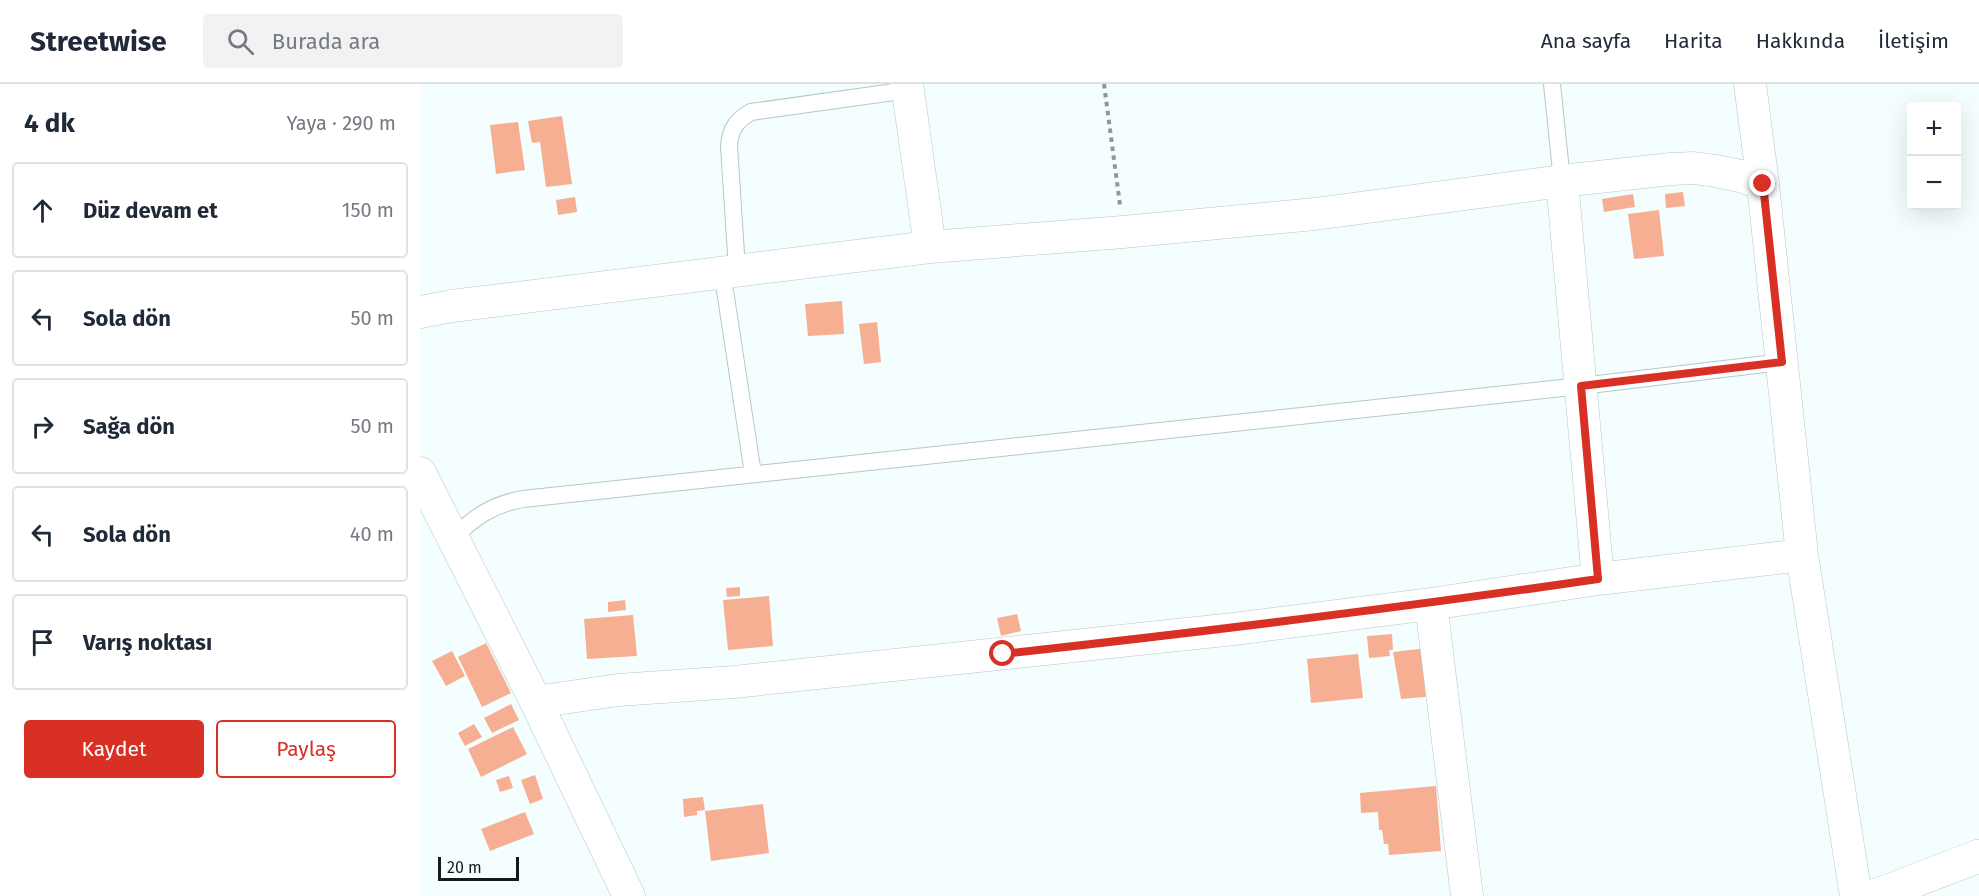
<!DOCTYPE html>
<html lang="tr">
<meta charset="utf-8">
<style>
body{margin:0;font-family:"Fira Sans",sans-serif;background:#f2f2f3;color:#1f2937}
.controls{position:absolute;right:18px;top:18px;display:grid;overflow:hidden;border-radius:6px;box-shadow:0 6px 24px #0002}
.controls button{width:54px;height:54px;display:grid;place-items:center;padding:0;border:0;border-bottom:2px solid #e0e1e3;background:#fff;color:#1f2937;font:30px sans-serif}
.scale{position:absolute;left:18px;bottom:15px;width:81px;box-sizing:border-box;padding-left:6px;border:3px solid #121b1b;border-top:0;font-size:16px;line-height:21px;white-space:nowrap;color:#121b1b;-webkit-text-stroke:4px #f4fefe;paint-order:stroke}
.stop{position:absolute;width:18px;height:18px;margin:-14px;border:4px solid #d93025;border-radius:50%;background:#fff}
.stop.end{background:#d93025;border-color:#fff;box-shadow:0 2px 6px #0008}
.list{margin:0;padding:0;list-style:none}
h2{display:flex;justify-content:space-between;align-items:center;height:78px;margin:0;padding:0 24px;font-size:26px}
h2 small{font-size:20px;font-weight:400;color:#747a83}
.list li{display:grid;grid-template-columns:39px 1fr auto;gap:18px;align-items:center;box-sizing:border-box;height:96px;margin:0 12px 12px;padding:0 12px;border:2px solid #e0e1e3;border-radius:6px}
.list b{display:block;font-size:22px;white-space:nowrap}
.list em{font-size:20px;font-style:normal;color:#747a83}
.actions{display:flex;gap:12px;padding:18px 24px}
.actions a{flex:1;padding:14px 0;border:2px solid #d93025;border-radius:6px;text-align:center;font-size:21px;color:#d93025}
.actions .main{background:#d93025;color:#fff}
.icon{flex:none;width:33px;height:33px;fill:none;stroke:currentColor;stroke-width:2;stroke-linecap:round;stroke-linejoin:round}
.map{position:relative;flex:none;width:1559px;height:812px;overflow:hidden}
header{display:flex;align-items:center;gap:36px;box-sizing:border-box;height:84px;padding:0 30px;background:#fff;border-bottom:2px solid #e0e1e3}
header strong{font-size:28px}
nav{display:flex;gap:33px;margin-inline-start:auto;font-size:21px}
.search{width:420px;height:54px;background:#f2f2f3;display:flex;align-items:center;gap:15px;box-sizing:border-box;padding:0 21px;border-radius:6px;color:#747a83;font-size:22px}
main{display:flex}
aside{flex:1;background:#fff}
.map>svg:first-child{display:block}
</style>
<header>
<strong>Streetwise</strong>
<div class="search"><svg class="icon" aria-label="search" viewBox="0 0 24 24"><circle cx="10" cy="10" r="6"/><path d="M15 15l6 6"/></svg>Burada ara</div>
<nav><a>Ana sayfa</a><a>Harita</a><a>Hakkında</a><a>İletişim</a></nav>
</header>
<main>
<aside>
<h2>4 dk<small>Yaya · 290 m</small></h2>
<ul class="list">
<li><svg class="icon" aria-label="ahead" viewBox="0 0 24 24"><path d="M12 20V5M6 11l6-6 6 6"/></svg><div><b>Düz devam et</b></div><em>150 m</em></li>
<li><svg class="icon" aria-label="left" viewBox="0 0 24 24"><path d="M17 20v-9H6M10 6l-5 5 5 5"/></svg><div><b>Sola dön</b></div><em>50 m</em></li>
<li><svg class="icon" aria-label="right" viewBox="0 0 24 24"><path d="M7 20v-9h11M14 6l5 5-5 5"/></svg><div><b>Sağa dön</b></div><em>50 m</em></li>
<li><svg class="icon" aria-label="left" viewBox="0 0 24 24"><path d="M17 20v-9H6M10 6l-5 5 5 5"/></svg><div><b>Sola dön</b></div><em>40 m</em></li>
<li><svg class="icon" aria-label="arrive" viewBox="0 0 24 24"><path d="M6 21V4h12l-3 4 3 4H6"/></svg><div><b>Varış noktası</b></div></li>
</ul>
<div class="actions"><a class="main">Kaydet</a><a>Paylaş</a></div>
</aside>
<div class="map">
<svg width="1559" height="812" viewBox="0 0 1559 812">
<rect width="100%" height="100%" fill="#f4fefe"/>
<path fill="#f7af93" d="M142 32 152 100 126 103 120 58 112 59 108 37Z
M98 38 105 86 76 90 70 41Z
M1263 108 1265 122 1246 124 1245 110Z
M1213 110 1215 123 1184 128 1182 115Z
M155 113 157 128 138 131 136 116Z
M1239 126 1244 172 1214 175 1208 130Z
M422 217 424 250 388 252 385 220Z
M457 238 461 278 444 280 439 240Z
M320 503V512L307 513 306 504Z
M349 512 353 562 308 566 303 516Z
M205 516 206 526 188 528V518Z
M597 530 601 547 581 552 577 534Z
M213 531 217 572 167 575 164 535Z
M972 550 973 566H969L970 572 949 574 947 552Z
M66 559 91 609 62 623 38 573Z
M1007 564 1015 612 981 615 973 568Z
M32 567 45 592 26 602 12 577Z
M938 570 943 614 891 619 887 575Z
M91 620 99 636 72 649 64 634Z
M54 640 62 653 45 662 38 649Z
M93 643 107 670 61 693 48 665Z
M115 691 123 715 110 720 101 696Z
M89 692 93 704 80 708 76 696Z
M1016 702 1021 767 969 771 968 760H964L962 746H959L958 728 941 729 940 709Z
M283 713 285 726 277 727V731L264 733 263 715Z
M343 720 349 769 291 777 285 727Z
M105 728 114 750 70 767 61 745Z"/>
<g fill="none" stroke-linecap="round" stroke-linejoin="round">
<g stroke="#b1c9c8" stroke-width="18">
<path id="lane" d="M1132 0 1142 97
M317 185 309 62C310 45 317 36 331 28L488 6
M302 187 333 390
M33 455C53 433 74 420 103 415L1161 302 1362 278"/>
</g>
<g stroke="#b1c9c8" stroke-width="33">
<path id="street" d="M487 0 510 163
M1330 0 1343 100 1382 471 1436 812
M1142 97 1178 495
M0 228 32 222 510 163 703 148 895 130 1142 97 1251 85 1274 84 1296 87 1320 92 1343 100
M0 389 116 618 209 812
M1011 520 1047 812
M116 618 198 606 314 598 814 545 1011 520 1178 495 1382 471"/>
</g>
<g stroke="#b1c9c8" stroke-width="34">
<path id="secondary" d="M1455 812 1559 772"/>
</g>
<path stroke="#8f9898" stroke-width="4" stroke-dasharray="4.5 4.5" stroke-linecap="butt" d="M684 0 700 121"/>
<use href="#lane" stroke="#fff" stroke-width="16"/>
<use href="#street" stroke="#fff" stroke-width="32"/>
<use href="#secondary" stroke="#fff" stroke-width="33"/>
</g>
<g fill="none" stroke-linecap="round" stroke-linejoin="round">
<path stroke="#d93025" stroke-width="8" d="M583 570C782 548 980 524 1178 495L1161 302 1362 278 1343 100"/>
</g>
</svg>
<div class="controls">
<button>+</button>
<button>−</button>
</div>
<div class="scale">20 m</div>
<div class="stop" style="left:583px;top:570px"></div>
<div class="stop end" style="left:1343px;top:100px"></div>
</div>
</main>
